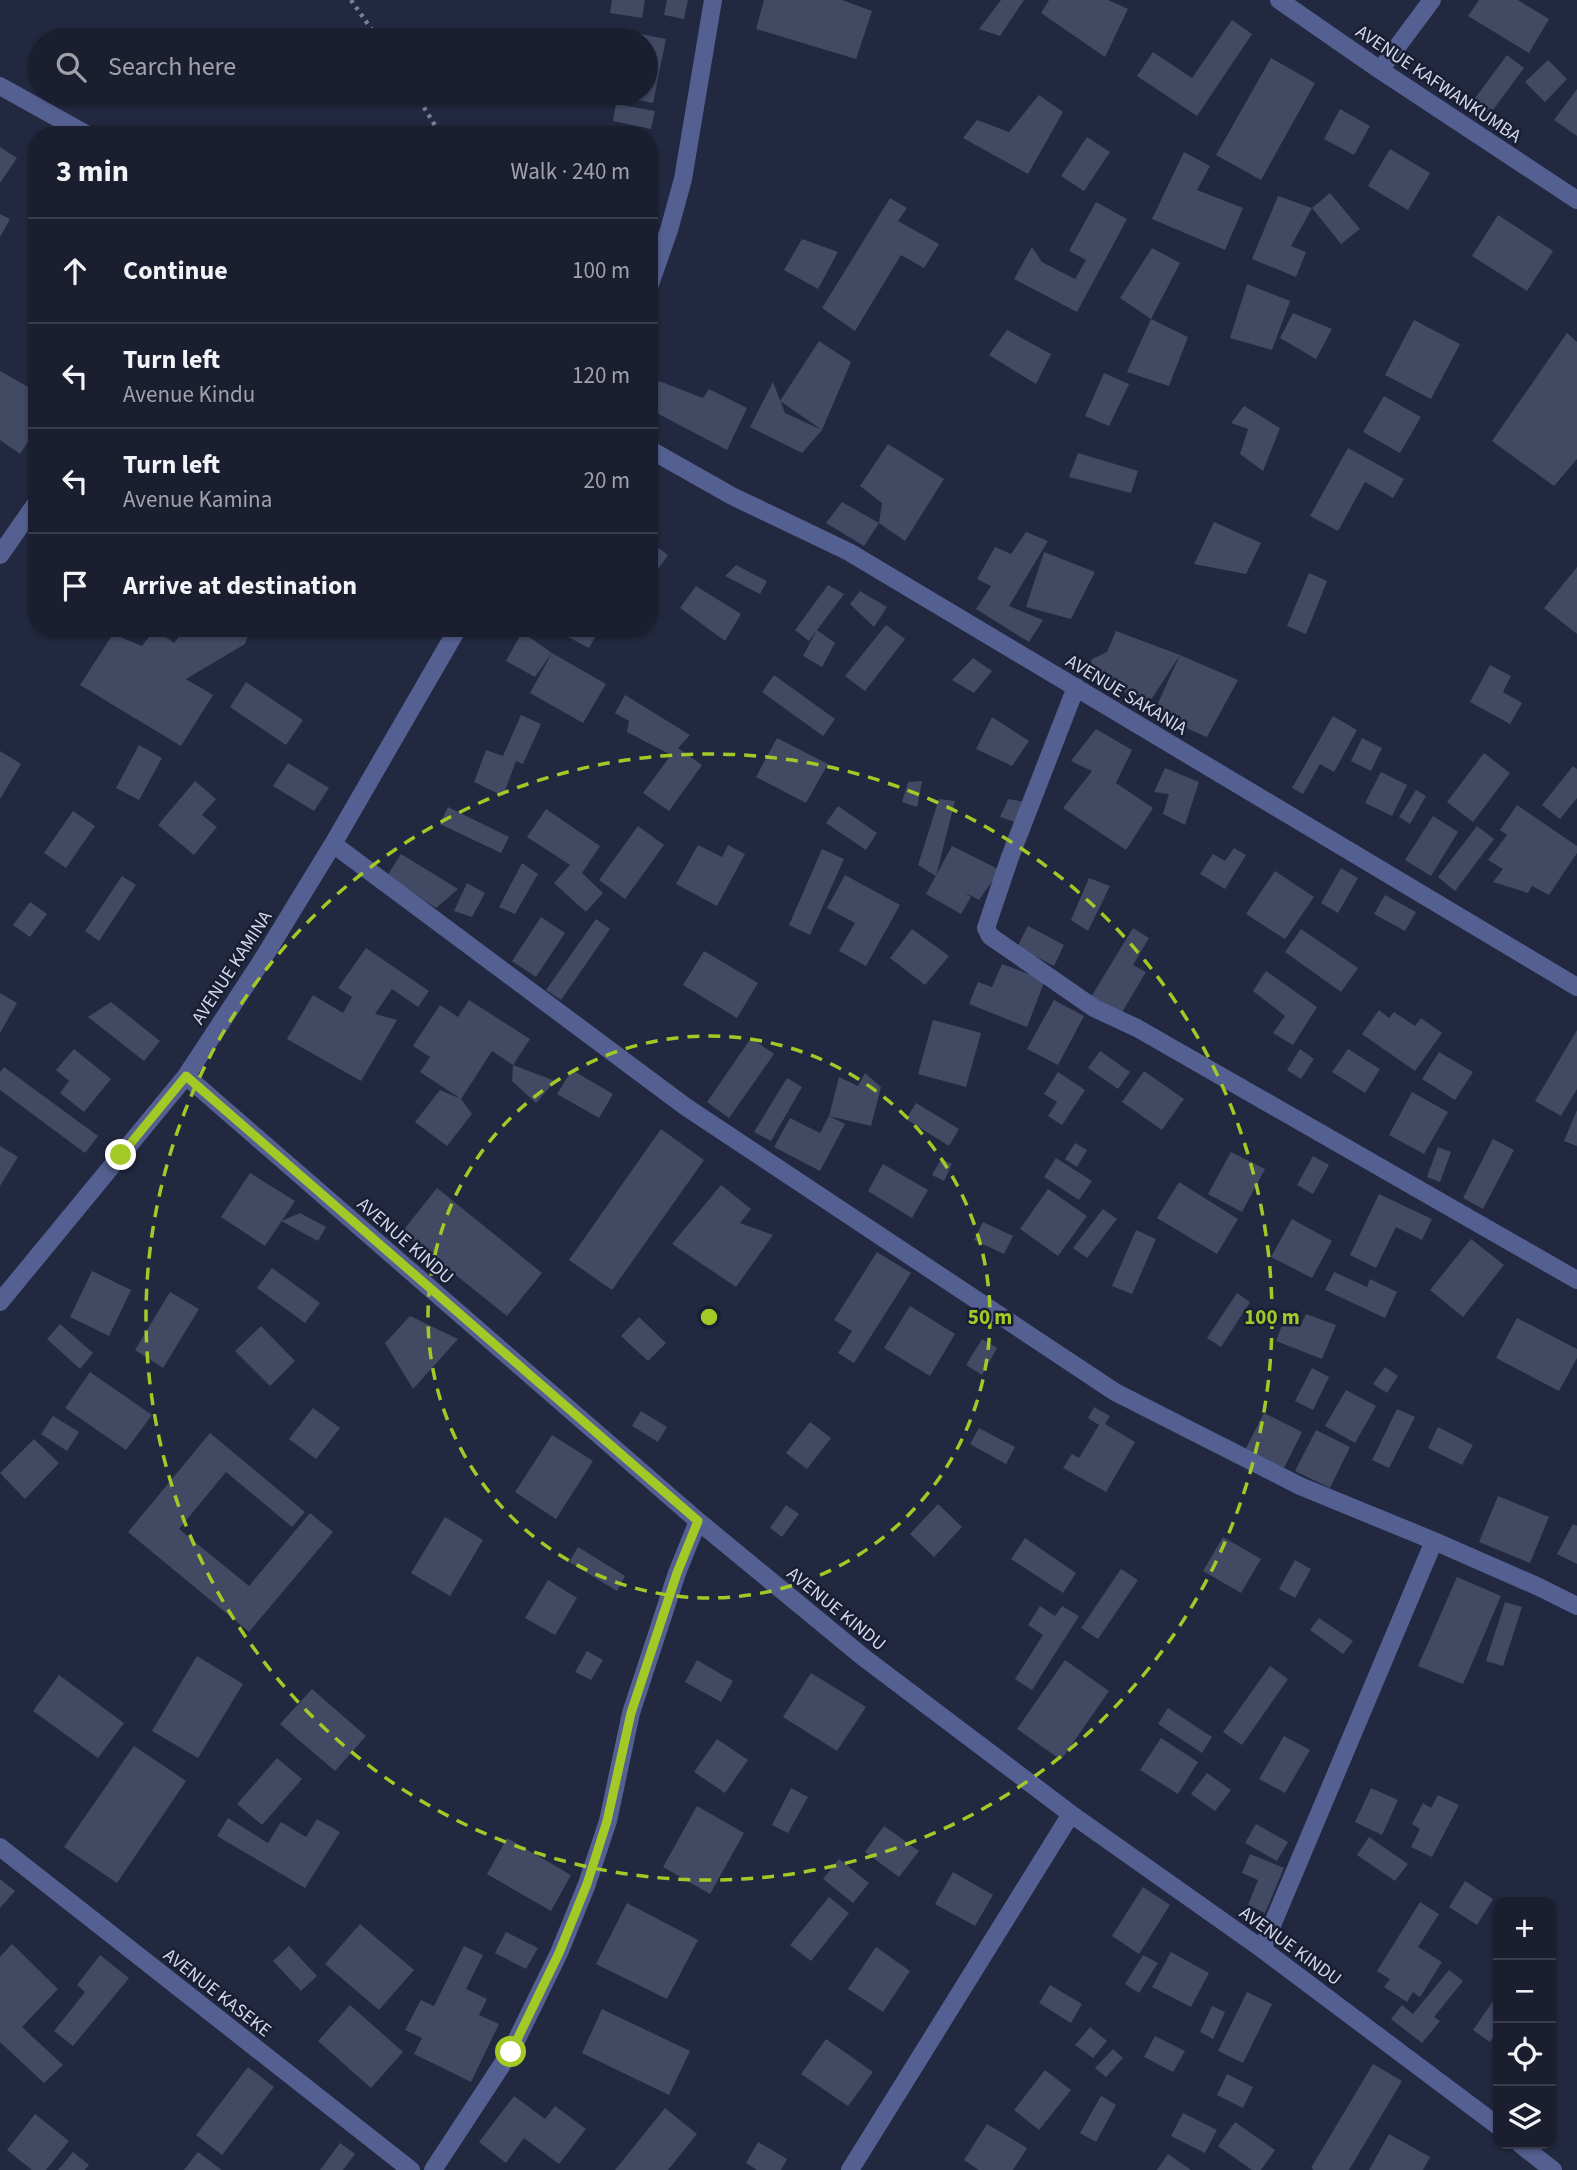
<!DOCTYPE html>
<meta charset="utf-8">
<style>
body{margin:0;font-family:"Source Sans 3",sans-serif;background:#232737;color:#f1f3f6}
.controls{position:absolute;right:21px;bottom:21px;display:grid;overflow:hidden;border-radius:14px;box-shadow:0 2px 5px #0004}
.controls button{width:63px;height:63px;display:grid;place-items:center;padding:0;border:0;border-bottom:2px solid #383c4b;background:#1a1e2f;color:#f1f3f6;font:35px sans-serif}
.stop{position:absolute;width:21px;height:21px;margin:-16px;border:5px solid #a3c927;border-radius:50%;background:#fff}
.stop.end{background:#a3c927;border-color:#fff;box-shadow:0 2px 7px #0008}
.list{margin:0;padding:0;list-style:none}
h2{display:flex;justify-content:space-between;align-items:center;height:91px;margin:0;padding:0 28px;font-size:30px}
h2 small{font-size:23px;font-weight:400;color:#9fa2aa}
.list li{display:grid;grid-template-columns:46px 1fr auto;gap:21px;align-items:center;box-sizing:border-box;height:105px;padding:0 28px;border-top:2px solid #383c4b}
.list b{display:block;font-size:26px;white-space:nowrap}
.list p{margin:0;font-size:23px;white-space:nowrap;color:#9fa2aa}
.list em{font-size:23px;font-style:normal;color:#9fa2aa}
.icon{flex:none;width:38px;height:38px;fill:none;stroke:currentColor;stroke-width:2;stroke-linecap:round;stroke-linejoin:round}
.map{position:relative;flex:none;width:1577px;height:2170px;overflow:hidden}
.search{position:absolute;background:#1a1e2f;box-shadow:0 2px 5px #0004;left:28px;top:28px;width:630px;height:77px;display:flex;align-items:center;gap:18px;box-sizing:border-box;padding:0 24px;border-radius:38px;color:#9fa2aa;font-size:26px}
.panel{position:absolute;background:#1a1e2f;box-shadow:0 2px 5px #0004;left:28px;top:126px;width:630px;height:511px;border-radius:28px}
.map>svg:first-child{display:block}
</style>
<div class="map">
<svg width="1577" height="2170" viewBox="0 0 1577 2170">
<rect width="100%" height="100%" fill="#22283f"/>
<path fill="#424962" d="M612 0H645L642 18 610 13Z
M667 0H688L684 19 664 15Z
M764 0H842L872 11 856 59 756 29Z
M1001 0H1024L1000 36 979 29Z
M1049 0H1108L1128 9 1105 57 1041 13Z
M1479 0H1518L1549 19 1529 53 1468 16Z
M1232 20 1252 34 1197 116 1137 76 1153 52 1192 78Z
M630 32 666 39 653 103 617 96 618 93H646V40H628Z
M1507 55 1524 68 1490 114 1473 101Z
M1271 58 1315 83 1261 180 1216 155Z
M1548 60 1567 79 1545 102 1525 82Z
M1577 89V136L1554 120Z
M1039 95 1063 112 1028 174 963 138 977 120 1009 132Z
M616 104 655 111 651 129 613 121Z
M1340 109 1370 126 1354 155 1324 139Z
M1087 137 1110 152 1084 191 1061 176Z
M0 147 17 158 0 183Z
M1390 149 1430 173 1408 210 1368 186Z
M1184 152 1210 166 1197 190 1243 208 1225 250 1152 219Z
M1330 193 1360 229 1341 244 1312 208Z
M1278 196 1312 208 1291 246 1306 252 1296 277 1252 259Z
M890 198 907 208 898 221 939 244 924 268 901 255 855 331 822 308Z
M1096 202 1127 219 1077 312 1014 279 1032 247 1042 262 1075 279 1086 260 1069 251Z
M0 214 10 219 0 237Z
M1498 215 1553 251 1527 291 1472 256Z
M802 239 838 252 818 289 784 270Z
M1152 248 1180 263 1151 319 1120 298Z
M1247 284 1290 301 1272 350 1230 338Z
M1293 313 1332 329 1316 359 1280 338Z
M1151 319 1188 337 1169 386 1127 372Z
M1414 320 1460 344 1431 399 1385 375Z
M1007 330 1051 354 1036 384 989 355Z
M1567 333 1577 342V459L1554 486 1492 441Z
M819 341 851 362 822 430 780 401Z
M0 371 37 392V428L20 454 0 440Z
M1104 373 1129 384 1109 426 1085 416Z
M659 381 703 398 709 389 747 408 727 450 649 409V396Z
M773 382 785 413 822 430 802 453 750 427Z
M1384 396 1421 417 1400 453 1363 432Z
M1244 406 1280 428 1263 471 1240 454 1248 429 1231 423Z
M888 444 944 479 905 541 879 523 882 503 860 486Z
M1348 448 1404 479 1393 498 1365 482 1338 531 1310 516Z
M1078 453 1138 471 1131 493 1069 477Z
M842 502 879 523 864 546 826 523Z
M1214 522 1261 543 1246 574 1194 564Z
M1026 532 1048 541 1009 606 1043 620 1029 642 976 609 991 586 977 579 995 547 1011 554Z
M649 541 668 555 649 582Z
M1044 552 1095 572 1071 619 1026 607Z
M736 565 767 581 760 594 725 576Z
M1577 567V634L1544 608Z
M1309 573 1327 581 1306 634 1287 626Z
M828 585 844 594 817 630 835 643 822 667 803 656 817 630 809 641 795 630Z
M696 586 741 614 725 641 680 608Z
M860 591 887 607 874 627 850 604Z
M886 625 905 639 865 691 845 676Z
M185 628H206L211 632 213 628H251L245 644 186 679 213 695 181 746 80 685 113 634 142 646 155 629 174 643Z
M559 628H600L589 648 557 631Z
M1116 631 1180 655 1149 703 1088 676 1092 659 1107 652Z
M522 632 552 653 535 677 506 661Z
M552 653 606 684 583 723 530 693Z
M1180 655 1238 680 1207 737 1153 714Z
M973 658 992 671 974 693 952 680Z
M1490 665 1511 676 1503 692 1522 703 1510 724 1470 702Z
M774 675 835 719 823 736 762 692Z
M246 682 303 720 286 745 230 707Z
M625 695 690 735 678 748 702 765 669 811 643 793 671 755 627 732 629 721 615 713Z
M521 715 541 724 523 764 516 761 503 796 474 782 486 750 503 756Z
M1333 716 1357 730 1334 772 1320 764 1303 794 1292 788Z
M992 717 1029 741 1012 766 976 749Z
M1096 729 1132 750 1116 783 1153 808 1126 850 1063 808 1092 771 1071 761Z
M777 738 828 764 806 803 756 777Z
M1362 738 1382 748 1371 771 1351 761Z
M139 745 162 758 139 800 116 788Z
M0 751 21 764 0 799Z
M1484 753 1510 773 1473 822 1447 802Z
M288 763 329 788 314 811 273 786Z
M1573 766 1577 769V798L1560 819 1542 805Z
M1165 768 1199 782 1185 825 1163 814 1169 794 1154 792Z
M1381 772 1407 785 1392 816 1365 803Z
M195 781 216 799 202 815 217 827 194 855 158 825Z
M922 781 917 807 902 802 908 782Z
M1416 790 1426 796 1410 824 1399 817Z
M939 799 955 801 936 876 918 865Z
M1008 799 1025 802 1021 824 1000 817Z
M1517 805 1577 846V853L1549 895 1532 886 1528 893 1493 882 1503 869 1488 860 1507 835 1500 830Z
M838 806 877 833 866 850 826 823Z
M448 807 509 837 501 853 440 824Z
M546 809 600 846 582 873 603 893 586 912 554 883 570 865 527 837Z
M73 811 95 826 66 868 44 853Z
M1433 816 1458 832 1431 876 1405 860Z
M638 826 664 845 625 899 599 880Z
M1477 826 1494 839 1455 891 1438 877Z
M698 845 722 857 728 845 745 854 717 906 676 884Z
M952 846 1000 870 979 900 964 892 971 897 961 914 926 894Z
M1234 848 1246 855 1225 889 1200 874 1213 854 1225 861Z
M822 849 844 859 810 935 789 925Z
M401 854 458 889 436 908 387 876Z
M522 863 538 874 515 914 499 907Z
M1341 868 1358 878 1338 913 1321 903Z
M1275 871 1314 897 1285 939 1246 914Z
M845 875 900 905 866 966 839 951 855 923 827 908Z
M122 876 136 885 99 941 85 931Z
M1089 878 1110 886 1088 931 1071 920Z
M467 883 485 893 472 917 454 911Z
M1385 895 1416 912 1405 931 1374 914Z
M30 902 47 914 30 937 13 925Z
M541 917 565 933 536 977 512 961Z
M596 919 610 929 561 1000 546 990Z
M1028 926 1064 945 1054 966 1017 947Z
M1133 928 1149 938 1133 965 1146 972 1121 1014 1091 997Z
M912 929 949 956 925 985 890 958Z
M1301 929 1358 968 1341 992 1285 952Z
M366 948 429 991 418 1007 392 989 375 1014 397 1020 361 1081 287 1039 313 995 343 1013 352 997 338 988Z
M704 951 758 983 737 1018 683 985Z
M1002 964 1045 980 1027 1027 969 1004 978 982 992 987Z
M1266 971 1317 1007 1293 1045 1273 1033 1285 1016 1253 991Z
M0 993 17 1003 0 1033Z
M469 1000 530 1039 513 1065 492 1051 461 1099 420 1072 430 1057 413 1046 440 1005 458 1017Z
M1054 1000 1084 1016 1058 1065 1027 1049Z
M111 1002 160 1041 144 1061 88 1017Z
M1379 1010 1389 1018 1394 1012 1415 1026 1421 1018 1442 1033 1415 1071 1362 1034Z
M933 1020 981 1033 966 1087 918 1074Z
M1577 1030V1089L1561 1116 1535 1101Z
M751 1038 774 1054 729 1118 707 1102Z
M74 1049 111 1079 84 1112 60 1093 69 1081 56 1070Z
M1300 1049 1314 1059 1301 1079 1287 1070Z
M1348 1049 1380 1069 1365 1093 1332 1072Z
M1100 1051 1130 1072 1118 1089 1088 1068Z
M1439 1052 1473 1072 1455 1100 1422 1079Z
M513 1065 555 1081 536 1103 512 1081Z
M4 1067 98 1136 85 1153 0 1090V1072Z
M572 1070 613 1094 599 1118 557 1094Z
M1144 1071 1184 1099 1162 1130 1122 1102Z
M1058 1072 1085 1090 1062 1125 1048 1116 1057 1102 1044 1094Z
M865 1073 881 1087 871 1126 829 1116 839 1077 858 1086Z
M787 1078 802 1087 771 1141 754 1132Z
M440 1090 461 1099 472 1114 447 1146 415 1122Z
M1412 1092 1448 1112 1424 1154 1389 1135Z
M916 1103 959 1129 949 1146 906 1119Z
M1577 1110V1146L1564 1141Z
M829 1116 845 1124 820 1171 774 1147 790 1118 820 1133Z
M661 1129 704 1160 612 1290 569 1260Z
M1493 1139 1514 1150 1483 1209 1463 1198Z
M1075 1143 1087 1150 1077 1167 1065 1159Z
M0 1146 18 1157 0 1186Z
M1438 1147 1451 1152 1440 1182 1427 1177Z
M1231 1152 1265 1169 1242 1212 1208 1194Z
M1313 1156 1329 1165 1313 1194 1297 1185Z
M1056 1158 1092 1181 1079 1200 1044 1177Z
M941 1159 952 1164 944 1181 932 1175Z
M883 1164 928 1190 912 1218 868 1191Z
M250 1173 295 1201 265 1246 221 1217Z
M1179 1182 1238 1219 1217 1254 1157 1218Z
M721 1185 751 1209 740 1223 773 1235 736 1287 672 1244Z
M437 1188 542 1273 507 1316 402 1232Z
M1048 1189 1087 1216 1058 1256 1020 1229Z
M1379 1194 1432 1219 1422 1240 1396 1227 1376 1268 1350 1255Z
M1103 1209 1117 1219 1087 1258 1073 1248Z
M300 1213 326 1227 318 1241 281 1221Z
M1292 1219 1332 1241 1312 1278 1271 1257Z
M983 1222 1013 1236 1004 1254 974 1240Z
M1136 1230 1156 1239 1132 1294 1112 1286Z
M1471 1239 1504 1265 1463 1317 1430 1290Z
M877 1252 911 1273 854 1363 838 1353 852 1331 834 1320Z
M272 1268 320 1303 305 1323 257 1288Z
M92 1271 131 1290 109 1336 70 1317Z
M1334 1272 1367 1287 1370 1279 1397 1292 1385 1318 1325 1290Z
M170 1292 199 1309 163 1368 135 1350Z
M1237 1293 1250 1302 1221 1347 1207 1338Z
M910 1306 955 1334 930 1376 884 1348Z
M1306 1314 1336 1325 1322 1359 1276 1341 1284 1320 1300 1327Z
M410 1316 458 1339 413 1389 385 1343Z
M639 1317 666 1343 648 1361 621 1336Z
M1517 1318 1577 1349V1358L1559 1391 1496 1358Z
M60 1324 93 1353 80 1369 47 1339Z
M261 1326 295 1361 270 1386 235 1351Z
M982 1339 997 1348 982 1375 966 1365Z
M1385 1367 1398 1376 1387 1393 1373 1384Z
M1312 1368 1329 1377 1313 1410 1295 1401Z
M90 1372 152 1415 126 1450 65 1408Z
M1346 1390 1376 1406 1355 1443 1325 1426Z
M1094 1407 1110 1416 1105 1424 1135 1442 1106 1492 1063 1468 1072 1454 1079 1458 1099 1425 1088 1418Z
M313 1408 340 1428 316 1459 289 1439Z
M1397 1409 1415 1417 1389 1468 1372 1460Z
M641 1411 667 1427 658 1442 632 1426Z
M1264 1413 1302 1432 1284 1468 1245 1450Z
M53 1416 79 1432 67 1451 41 1434Z
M810 1422 831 1438 807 1469 786 1453Z
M1438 1427 1473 1445 1462 1465 1428 1448Z
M979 1428 1015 1447 1006 1464 970 1444Z
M1316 1430 1350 1447 1330 1488 1295 1471Z
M210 1433 305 1512 292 1527 226 1472 179 1529 249 1586 310 1513 333 1532 249 1632 128 1532Z
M552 1435 593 1461 556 1519 515 1492Z
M34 1439 59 1463 25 1499 0 1473Z
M1498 1496 1549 1517 1530 1563 1479 1542Z
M938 1504 962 1527 934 1557 910 1534Z
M786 1505 799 1514 782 1537 770 1528Z
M445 1517 483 1540 450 1596 411 1573Z
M1573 1524 1577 1526V1564L1557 1554Z
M1223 1537 1261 1559 1241 1593 1203 1571Z
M1025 1538 1076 1573 1063 1593 1011 1559Z
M578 1547 625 1576 617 1591 569 1562Z
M1295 1560 1311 1569 1295 1598 1279 1589Z
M1121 1569 1138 1580 1098 1639 1081 1628Z
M1457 1577 1501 1596 1463 1684 1418 1666Z
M548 1580 577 1598 555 1635 525 1618Z
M1505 1602 1522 1607 1503 1666 1486 1661Z
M1040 1606 1055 1616 1062 1606 1079 1616 1032 1690 1015 1679 1043 1635 1028 1625Z
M1319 1618 1353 1641 1343 1654 1310 1630Z
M587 1651 603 1660 591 1680 575 1672Z
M197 1656 243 1684 198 1758 152 1731Z
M697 1660 733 1681 721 1702 685 1682Z
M1065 1660 1109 1691 1061 1760 1017 1729Z
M1270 1666 1288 1679 1242 1745 1223 1732Z
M811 1673 866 1707 837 1751 783 1717Z
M59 1675 124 1723 98 1758 33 1711Z
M312 1689 366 1736 335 1771 280 1724Z
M1168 1708 1212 1737 1202 1753 1158 1724Z
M1284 1736 1310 1750 1285 1793 1259 1779Z
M1161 1738 1198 1762 1178 1794 1140 1770Z
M717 1739 748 1760 725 1793 694 1772Z
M134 1746 186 1781 117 1883 64 1847Z
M277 1758 302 1779 262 1825 237 1804Z
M1207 1773 1231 1790 1215 1811 1191 1794Z
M791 1788 808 1797 788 1833 772 1825Z
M1371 1788 1398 1800 1382 1835 1355 1822Z
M1438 1795 1459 1805 1432 1857 1411 1847 1420 1829 1412 1824 1423 1803 1431 1808Z
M697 1806 744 1833 710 1894 663 1867Z
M228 1818 268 1843 281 1822 306 1837 317 1819 340 1832 305 1888 217 1836Z
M1256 1824 1288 1842 1277 1861 1245 1843Z
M884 1826 919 1851 899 1877 865 1852Z
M1369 1837 1408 1864 1395 1881 1357 1855Z
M507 1838 571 1875 551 1911 487 1874Z
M1250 1854 1284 1868 1265 1913 1248 1905 1258 1880 1242 1873Z
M839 1859 869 1883 853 1903 823 1879Z
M953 1872 993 1895 975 1926 935 1904Z
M0 1879 15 1891 0 1908Z
M1465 1881 1493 1899 1477 1925 1449 1907Z
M1143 1887 1170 1905 1139 1954 1112 1936Z
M829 1897 849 1913 811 1961 790 1945Z
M1420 1902 1439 1914 1418 1947 1442 1962 1420 1997 1413 1992 1407 2002 1384 1987 1390 1979 1377 1971Z
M627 1903 698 1940 667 1999 596 1964Z
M360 1924 414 1970 379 2010 325 1964Z
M506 1932 538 1948 526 1969 495 1953Z
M12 1944 58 1989 22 2027 63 2065 44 2083 0 2042V1957Z
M289 1946 317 1976 301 1991 273 1961Z
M464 1946 483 1955 466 1989 487 1999 479 2015 499 2024 471 2082 414 2054 422 2038 405 2030 421 2000 434 2006Z
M876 1947 910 1971 883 2012 848 1989Z
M1171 1952 1209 1973 1191 2007 1152 1987Z
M100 1955 129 1978 73 2046 54 2031 85 1992 77 1985Z
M1143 1955 1158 1963 1139 1993 1125 1984Z
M1449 1970 1463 1981 1434 2017 1440 2021 1422 2043 1391 2019 1402 2005 1413 2014Z
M1050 1985 1082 2004 1071 2023 1039 2003Z
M1247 1992 1272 2004 1243 2063 1218 2051Z
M1498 1994V2031L1490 2042 1473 2030Z
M350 2005 403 2052 371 2088 318 2041Z
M1212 2006 1225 2012 1213 2039 1200 2032Z
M602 2009 690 2051 669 2095 582 2053Z
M1090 2027 1107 2041 1093 2058 1075 2045Z
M1155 2036 1185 2051 1173 2072 1144 2057Z
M826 2039 873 2072 848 2106 801 2074Z
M1113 2049 1123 2058 1106 2077 1095 2068Z
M1373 2064 1402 2081 1349 2170H1314L1311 2168Z
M248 2067 274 2087 222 2155 196 2135Z
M1045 2070 1071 2090 1039 2130 1014 2110Z
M1227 2074 1253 2087 1243 2108 1217 2095Z
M514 2096 545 2119 555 2106 586 2129 559 2164 524 2138 506 2163 479 2142Z
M1101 2096 1116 2105 1096 2142 1080 2133Z
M665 2108 697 2134 668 2170H615Z
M1183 2113 1217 2130 1205 2153 1171 2136Z
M35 2114 69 2141 46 2170H32L7 2150Z
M1235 2122 1275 2150 1261 2170H1252L1218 2146Z
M987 2124 1027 2148 1013 2170H979L964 2160Z
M1389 2134 1430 2157 1423 2170H1369Z
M758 2142 787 2159 781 2170H757L746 2163Z
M340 2143 355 2154 343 2170H320Z
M73 2152 89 2165 85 2170H58Z
M198 2152 222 2170H184Z
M1168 2154 1191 2170H1157Z"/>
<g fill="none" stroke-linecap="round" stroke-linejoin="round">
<path stroke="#7a8093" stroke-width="4.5" stroke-dasharray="3.5 5" stroke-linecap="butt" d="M351 0 379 40
M415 93 441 135"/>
<path stroke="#546091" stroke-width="18" d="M1279 0 1380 70 1577 200
M1380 70 1432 0
M0 86 88 135
M649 287 669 230 683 179 713 0
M649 449 732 496 849 552 1577 987
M0 555 37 502
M1076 687 1010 857 986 928 990 936 1094 1008 1137 1028 1577 1280
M333 844 686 1107 1115 1392 1300 1486 1434 1541 1539 1587 1577 1606
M186 1076 698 1521 863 1657 1071 1814 1262 1949 1498 2126
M0 1302 186 1076 259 965 333 844 458 628
M0 1847 411 2170
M1262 1949 1434 1541
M1520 2144 1553 2170
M433 2170 511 2051 559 1953 587 1884 608 1821 631 1713 677 1573 698 1521
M850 2170 1071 1814"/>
</g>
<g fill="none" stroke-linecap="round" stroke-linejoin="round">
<path stroke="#a3c927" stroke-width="9" d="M121 1155 186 1076 698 1521 677 1573 631 1713 607 1821 587 1884 559 1953 511 2052"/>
</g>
<g fill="none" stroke="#a3c927" stroke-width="3.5" stroke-dasharray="12 9">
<circle cx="709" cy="1317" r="281"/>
<circle cx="709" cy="1317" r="563"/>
</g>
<g text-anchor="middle" stroke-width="5" stroke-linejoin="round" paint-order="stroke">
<g font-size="19" fill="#d3d8e7" stroke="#191e35">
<text transform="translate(1439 83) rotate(34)" y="7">AVENUE KAFWANKUMBA</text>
<text transform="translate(1127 694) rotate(31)" y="7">AVENUE SAKANIA</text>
<text transform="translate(231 967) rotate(-57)" y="7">AVENUE KAMINA</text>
<text transform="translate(406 1240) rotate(41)" y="7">AVENUE KINDU</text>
<text transform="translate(837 1608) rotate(39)" y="7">AVENUE KINDU</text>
<text transform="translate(1291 1945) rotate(36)" y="7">AVENUE KINDU</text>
<text transform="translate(218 1992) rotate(38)" y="7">AVENUE KASEKE</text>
</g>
</g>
<circle cx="709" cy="1317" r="10" fill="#a3c927" stroke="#191e35" stroke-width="3.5"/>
<g font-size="21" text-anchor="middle" font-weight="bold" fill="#a3c927" stroke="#191e35" stroke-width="5" stroke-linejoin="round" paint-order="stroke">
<text x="990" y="1324">50 m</text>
<text x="1272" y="1324">100 m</text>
</g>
</svg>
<div class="controls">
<button>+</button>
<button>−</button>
<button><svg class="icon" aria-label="locate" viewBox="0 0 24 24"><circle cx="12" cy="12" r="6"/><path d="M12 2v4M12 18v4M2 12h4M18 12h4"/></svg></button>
<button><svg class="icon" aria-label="layers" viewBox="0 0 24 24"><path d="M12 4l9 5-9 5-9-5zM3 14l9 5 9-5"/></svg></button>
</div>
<div class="stop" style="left:511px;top:2052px"></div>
<div class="stop end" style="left:121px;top:1155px"></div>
<div class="search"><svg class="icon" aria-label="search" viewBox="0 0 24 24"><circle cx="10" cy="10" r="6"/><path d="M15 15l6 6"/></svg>Search here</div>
<section class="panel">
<h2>3 min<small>Walk · 240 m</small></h2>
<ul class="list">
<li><svg class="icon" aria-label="ahead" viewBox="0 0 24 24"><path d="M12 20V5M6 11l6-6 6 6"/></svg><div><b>Continue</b></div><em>100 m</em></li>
<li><svg class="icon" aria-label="left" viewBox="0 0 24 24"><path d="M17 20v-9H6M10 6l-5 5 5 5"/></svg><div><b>Turn left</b><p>Avenue Kindu</p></div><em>120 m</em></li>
<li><svg class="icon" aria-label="left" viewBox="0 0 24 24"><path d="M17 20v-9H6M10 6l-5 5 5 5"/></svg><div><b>Turn left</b><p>Avenue Kamina</p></div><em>20 m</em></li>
<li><svg class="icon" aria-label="arrive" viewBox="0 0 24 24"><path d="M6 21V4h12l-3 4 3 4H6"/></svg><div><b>Arrive at destination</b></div></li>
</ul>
</section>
</div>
